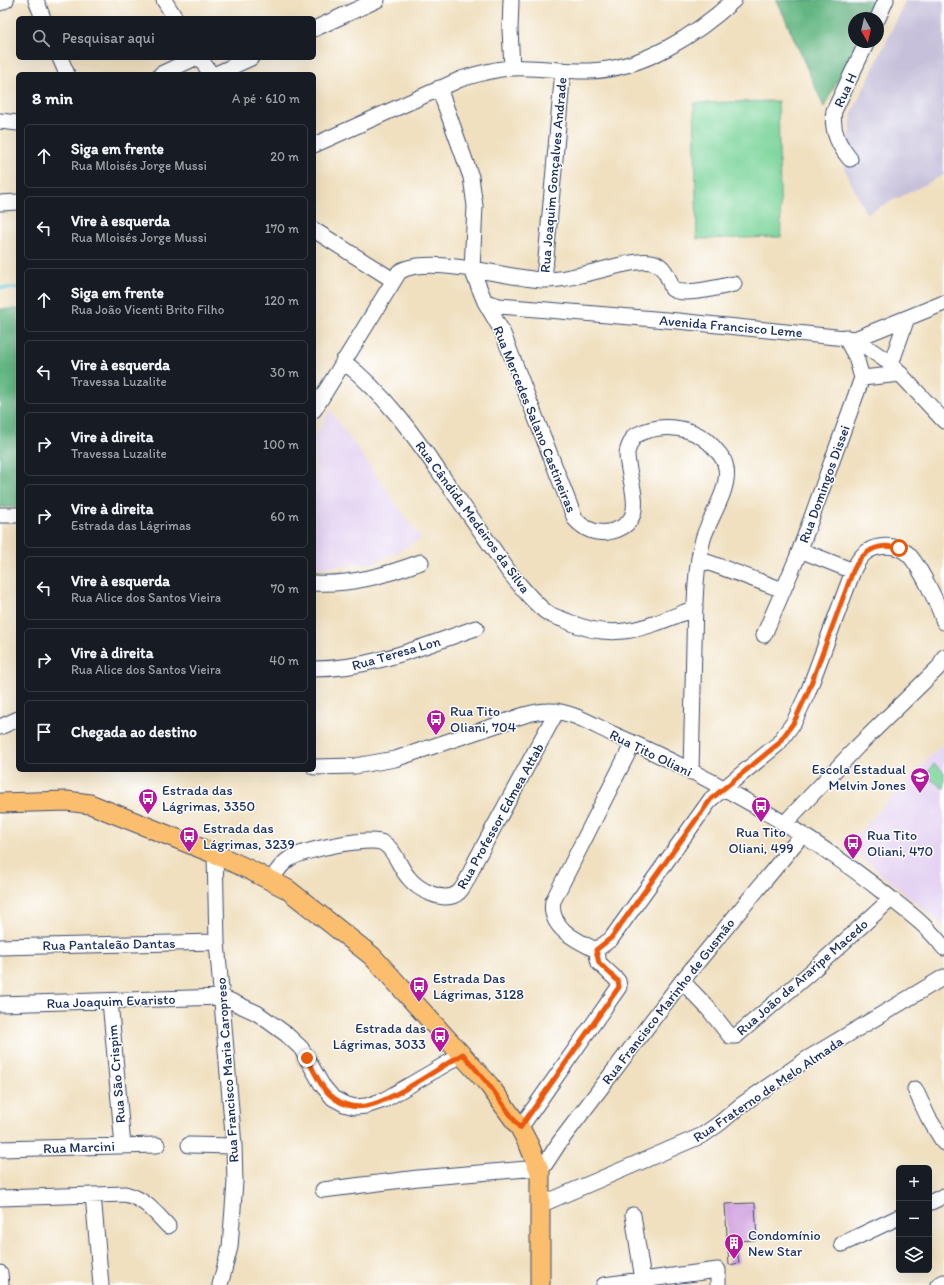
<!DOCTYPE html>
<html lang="pt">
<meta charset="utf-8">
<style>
body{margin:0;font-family:Itim,sans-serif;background:#242831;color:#f1f3f6}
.controls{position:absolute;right:12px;bottom:12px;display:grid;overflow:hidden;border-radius:6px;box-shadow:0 4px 16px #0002}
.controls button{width:36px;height:36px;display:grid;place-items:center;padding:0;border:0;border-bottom:1px solid #363941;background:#171b24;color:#f1f3f6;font:20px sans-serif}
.compass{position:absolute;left:848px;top:12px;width:36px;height:36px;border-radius:50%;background:#171b24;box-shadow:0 4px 16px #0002;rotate:172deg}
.stop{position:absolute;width:12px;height:12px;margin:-9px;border:3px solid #ea580c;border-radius:50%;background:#fff}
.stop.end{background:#ea580c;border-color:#fff;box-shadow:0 1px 4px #0008}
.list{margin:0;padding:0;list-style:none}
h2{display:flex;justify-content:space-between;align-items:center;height:52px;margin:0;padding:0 16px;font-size:17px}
h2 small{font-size:13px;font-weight:400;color:#9ea1a6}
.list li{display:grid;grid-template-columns:26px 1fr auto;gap:12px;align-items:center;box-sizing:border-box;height:64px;margin:0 8px 8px;padding:0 8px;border:1px solid #363941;border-radius:6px}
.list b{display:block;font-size:15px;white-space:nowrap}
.list p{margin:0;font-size:13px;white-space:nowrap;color:#9ea1a6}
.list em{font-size:13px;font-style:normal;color:#9ea1a6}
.icon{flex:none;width:22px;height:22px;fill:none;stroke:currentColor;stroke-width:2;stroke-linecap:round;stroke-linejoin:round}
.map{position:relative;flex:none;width:944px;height:1285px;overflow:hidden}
.search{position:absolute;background:#171b24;box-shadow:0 4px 16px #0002;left:16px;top:16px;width:300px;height:44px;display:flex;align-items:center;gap:10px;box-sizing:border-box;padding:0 14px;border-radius:6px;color:#9ea1a6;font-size:15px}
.panel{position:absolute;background:#171b24;box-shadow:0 4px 16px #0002;left:16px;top:72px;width:300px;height:700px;border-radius:6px}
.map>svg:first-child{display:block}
</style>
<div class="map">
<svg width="944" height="1285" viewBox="0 0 944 1285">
<rect width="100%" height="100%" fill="#fff"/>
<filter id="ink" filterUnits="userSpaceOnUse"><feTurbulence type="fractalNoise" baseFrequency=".025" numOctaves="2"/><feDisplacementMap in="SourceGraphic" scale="8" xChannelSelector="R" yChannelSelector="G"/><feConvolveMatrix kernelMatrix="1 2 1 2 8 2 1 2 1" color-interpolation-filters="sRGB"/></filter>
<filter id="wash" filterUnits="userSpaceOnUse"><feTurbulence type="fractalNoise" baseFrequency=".012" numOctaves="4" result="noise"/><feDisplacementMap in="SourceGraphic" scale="16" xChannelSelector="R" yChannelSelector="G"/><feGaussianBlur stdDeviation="0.9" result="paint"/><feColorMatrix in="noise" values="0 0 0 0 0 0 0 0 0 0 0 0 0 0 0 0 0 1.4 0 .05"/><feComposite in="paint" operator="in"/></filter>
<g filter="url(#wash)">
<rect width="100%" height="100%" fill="#f0e0c0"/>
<path fill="#e4d3f2" d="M330 410 421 539 374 563 314 568V438Z
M944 742V926L847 845Z"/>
<path fill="#c6c0da" d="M906 0H944V175L866 214 845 170 852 113Z"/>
<path fill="#7ad49a" stroke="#4a827c" d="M778 101 781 237 697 239 694 103Z
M934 764 944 772V789L926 775Z"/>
<path fill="#63b682" stroke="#3f7270" d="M777 0H878L869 18H854V42H857L824 107Z
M0 309H18V507H0Z"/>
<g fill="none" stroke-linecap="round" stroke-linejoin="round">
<path stroke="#60c8db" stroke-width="3.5" d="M0 288H18"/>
</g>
<g id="blocks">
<path fill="#d0a1df" d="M755 1203 757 1240 736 1241 739 1263 729 1265 725 1204Z"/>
</g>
</g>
<g filter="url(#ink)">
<use href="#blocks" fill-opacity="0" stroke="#3b4a6d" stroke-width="1"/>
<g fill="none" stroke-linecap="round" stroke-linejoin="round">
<g stroke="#3b4a6d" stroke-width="17">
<path id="minor" d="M36 0 43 18
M164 0 175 18
M511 0 510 29 512 68
M0 3 6 0
M878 18 886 0
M314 29 377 0
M60 58 67 74
M200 58 211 74
M161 74 195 58
M216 74 251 58
M439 88 471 177 475 206 472 270 485 302 502 331 575 519C584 529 595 534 608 532 653 524 627 481 627 454 627 448 632 441 634 436 661 422 696 425 716 450 721 455 725 461 726 468 730 490 709 518 703 539 694 573 695 610 694 645 693 687 692 730 691 772
M0 121 18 123
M314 145 461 79C477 74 494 69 511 68 537 66 564 72 590 71 643 69 696 35 734 0
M850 159C838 145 831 130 834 111L867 42
M0 203 18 202
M314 230 393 280
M544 280 563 70
M485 302 499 306 678 321 855 339 891 364 944 421
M855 339 944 303
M343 361C384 393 413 434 442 476 465 508 487 540 509 572 521 586 533 603 549 614 555 617 562 619 569 622 617 643 649 626 695 608
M891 364 907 318
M862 378 901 374
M314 410 399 272C427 254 507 278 543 280 564 281 599 270 621 265 631 263 641 260 651 262 664 264 669 278 672 289 684 297 719 287 734 284
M0 515H18
M800 550 853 571
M699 559 783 590
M314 583C352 585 386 575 421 562
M764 635 797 558 862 378 856 357 845 337
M314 669C370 669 424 646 476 628
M0 727 18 719
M633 743 553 901C548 927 575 940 596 950L611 939 711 799 778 744 794 722 808 692 853 571C858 559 865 549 879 547 889 545 900 547 908 554 920 566 939 606 944 622
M314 767 355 766 395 759C428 748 461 737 494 726 511 720 530 711 548 711 570 710 593 725 613 734 705 774 805 830 884 893 905 910 927 925 944 948
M784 824 858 746 940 666 944 657
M215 854 217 942 234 1146 235 1182 230 1247 220 1285
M271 880C276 873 281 864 289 859 302 850 369 836 383 843 395 849 399 867 408 877 417 889 445 905 459 892 467 884 471 870 476 860L557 711
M0 947 217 942
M682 981 707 1007 730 1036H736L811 972 891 899
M110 1001 123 1146
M0 1004 222 997 257 1013 286 1034 301 1048 322 1085 333 1098 344 1104 355 1107 366 1106 384 1100 463 1054
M915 1089 928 1117 944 1143
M520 1128 619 987 618 981 599 963 596 950
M189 1145 234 1146
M0 1149 157 1145
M540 1172 559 1143 682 981 802 835
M323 1190 418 1178 539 1168
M93 1195 101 1285
M0 1198 125 1194C145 1199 155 1212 168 1226
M929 1203 944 1196
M540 1205 703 1135 720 1123 740 1106 807 1059 944 977
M633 1215 643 1280
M842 1244 899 1217
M0 1273 1 1285
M604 1285 718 1270V1285
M938 1285 944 1282"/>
</g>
<g stroke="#3b4a6d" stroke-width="21">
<path id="major" d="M0 803 67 801 90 804 215 854 250 870 287 889 372 956 489 1085 520 1128 529 1145 540 1172V1285"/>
</g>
<use href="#minor" stroke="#fff" stroke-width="15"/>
<use href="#major" stroke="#fbbe6e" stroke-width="19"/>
</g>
</g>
<g fill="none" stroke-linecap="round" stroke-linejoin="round" filter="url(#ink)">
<path stroke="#ea580c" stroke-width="5" d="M307 1058C314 1071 321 1089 334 1098 343 1105 355 1108 366 1106 390 1102 439 1068 463 1054L489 1085 520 1128 619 987 618 981 599 963 596 950 611 938 711 799 778 744 794 722 808 692 853 571C862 551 878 542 899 548"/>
</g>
<defs>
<g id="bus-pin" transform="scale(1)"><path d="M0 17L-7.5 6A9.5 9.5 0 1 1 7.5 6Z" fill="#b5179e" stroke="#fff"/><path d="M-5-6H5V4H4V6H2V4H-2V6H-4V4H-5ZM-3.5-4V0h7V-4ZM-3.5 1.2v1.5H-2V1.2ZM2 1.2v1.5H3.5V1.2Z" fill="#fff"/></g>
<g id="school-pin" transform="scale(1)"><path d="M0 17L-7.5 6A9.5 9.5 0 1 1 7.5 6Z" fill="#b5179e" stroke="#fff"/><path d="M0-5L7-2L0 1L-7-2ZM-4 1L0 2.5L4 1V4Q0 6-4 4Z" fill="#fff"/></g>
<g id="building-pin" transform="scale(1)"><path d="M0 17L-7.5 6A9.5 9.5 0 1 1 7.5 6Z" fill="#b5179e" stroke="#fff"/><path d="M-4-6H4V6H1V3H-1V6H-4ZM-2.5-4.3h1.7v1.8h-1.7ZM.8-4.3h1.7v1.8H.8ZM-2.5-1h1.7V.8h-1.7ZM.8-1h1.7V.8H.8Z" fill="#fff"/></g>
</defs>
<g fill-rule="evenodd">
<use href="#bus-pin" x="436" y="719"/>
<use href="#school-pin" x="920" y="777"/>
<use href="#bus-pin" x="148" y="798"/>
<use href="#bus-pin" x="761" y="806"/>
<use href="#bus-pin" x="189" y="836"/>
<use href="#bus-pin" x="853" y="843"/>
<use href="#bus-pin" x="419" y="986"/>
<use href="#bus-pin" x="440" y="1036"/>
<use href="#building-pin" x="734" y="1243"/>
</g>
<g text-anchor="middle" stroke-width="3" stroke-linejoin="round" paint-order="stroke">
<g font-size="14" fill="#1b2f5e" stroke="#fff">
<text transform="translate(845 90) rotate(-65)" y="5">Rua H</text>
<text transform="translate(553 175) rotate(-85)" y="5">Rua Joaquim Gonçalves Andrade</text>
<text transform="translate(731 326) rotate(5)" y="5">Avenida Francisco Leme</text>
<text transform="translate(535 419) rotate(68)" y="5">Rua Mercedes Salano Castineiras</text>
<text transform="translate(824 484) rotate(-70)" y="5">Rua Domingos Dissei</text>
<text transform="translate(473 517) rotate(54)" y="5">Rua Cândida Medeiros da Silva</text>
<text transform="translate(396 653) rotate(-16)" y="5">Rua Teresa Lon</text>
<text transform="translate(651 753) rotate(26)" y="5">Rua Tito Oliani</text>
<text transform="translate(500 816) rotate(-61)" y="5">Rua Professor Edmea Attab</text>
<text transform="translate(109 944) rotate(-1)" y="5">Rua Pantaleão Dantas</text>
<text transform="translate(802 977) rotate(-41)" y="5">Rua João de Araripe Macedo</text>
<text transform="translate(111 1001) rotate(-2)" y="5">Rua Joaquim Evaristo</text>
<text transform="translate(668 1001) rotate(-52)" y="5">Rua Francisco Marinho de Gusmão</text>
<text transform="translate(227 1070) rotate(-94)" y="5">Rua Francisco Maria Caropreso</text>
<text transform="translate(116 1074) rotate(-95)" y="5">Rua São Crispim</text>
<text transform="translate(768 1089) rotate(-34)" y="5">Rua Fraterno de Melo Almada</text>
<text transform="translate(79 1147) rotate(-2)" y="5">Rua Marcini</text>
</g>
<g font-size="14" fill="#1b2f5e" stroke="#fff" text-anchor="start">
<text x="450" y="716">Rua Tito<tspan x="450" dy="16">Oliani, 704</tspan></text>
<text x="906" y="774" text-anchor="end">Escola Estadual<tspan x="906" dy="16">Melvin Jones</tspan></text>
<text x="162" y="795">Estrada das<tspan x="162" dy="16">Lágrimas, 3350</tspan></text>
<text x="203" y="833">Estrada das<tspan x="203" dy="16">Lágrimas, 3239</tspan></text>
<text x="761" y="837" text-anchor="middle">Rua Tito<tspan x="761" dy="16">Oliani, 499</tspan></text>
<text x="867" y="840">Rua Tito<tspan x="867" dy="16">Oliani, 470</tspan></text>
<text x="433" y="983">Estrada Das<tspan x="433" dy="16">Lágrimas, 3128</tspan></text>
<text x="426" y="1033" text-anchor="end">Estrada das<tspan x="426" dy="16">Lágrimas, 3033</tspan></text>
<text x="748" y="1240">Condomínio<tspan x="748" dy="16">New Star</tspan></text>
</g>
</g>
</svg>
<div class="controls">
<button>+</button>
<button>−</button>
<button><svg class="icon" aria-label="layers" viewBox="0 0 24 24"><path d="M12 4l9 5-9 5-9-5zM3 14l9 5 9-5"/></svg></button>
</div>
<svg class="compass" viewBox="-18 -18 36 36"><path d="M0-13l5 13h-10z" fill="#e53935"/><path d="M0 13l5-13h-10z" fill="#9ea1a6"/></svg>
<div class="stop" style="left:899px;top:548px"></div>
<div class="stop end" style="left:307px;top:1058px"></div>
<div class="search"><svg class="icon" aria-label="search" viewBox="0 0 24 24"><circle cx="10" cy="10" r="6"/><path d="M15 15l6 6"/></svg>Pesquisar aqui</div>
<section class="panel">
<h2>8 min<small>A pé · 610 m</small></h2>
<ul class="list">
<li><svg class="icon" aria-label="ahead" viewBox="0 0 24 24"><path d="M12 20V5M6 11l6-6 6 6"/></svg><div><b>Siga em frente</b><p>Rua Mloisés Jorge Mussi</p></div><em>20 m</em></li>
<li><svg class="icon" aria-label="left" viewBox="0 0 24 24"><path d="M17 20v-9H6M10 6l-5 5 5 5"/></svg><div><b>Vire à esquerda</b><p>Rua Mloisés Jorge Mussi</p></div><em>170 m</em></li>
<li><svg class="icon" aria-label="ahead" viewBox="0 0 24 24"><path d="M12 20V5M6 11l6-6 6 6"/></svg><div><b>Siga em frente</b><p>Rua João Vicenti Brito Filho</p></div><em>120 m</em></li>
<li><svg class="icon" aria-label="left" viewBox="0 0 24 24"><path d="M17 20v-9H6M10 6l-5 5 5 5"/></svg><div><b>Vire à esquerda</b><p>Travessa Luzalite</p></div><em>30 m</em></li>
<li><svg class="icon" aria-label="right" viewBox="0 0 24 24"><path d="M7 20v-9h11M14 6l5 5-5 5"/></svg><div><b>Vire à direita</b><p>Travessa Luzalite</p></div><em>100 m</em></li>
<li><svg class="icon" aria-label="right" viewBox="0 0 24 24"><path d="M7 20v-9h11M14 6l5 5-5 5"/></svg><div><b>Vire à direita</b><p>Estrada das Lágrimas</p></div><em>60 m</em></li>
<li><svg class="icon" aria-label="left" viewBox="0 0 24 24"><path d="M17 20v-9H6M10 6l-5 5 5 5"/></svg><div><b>Vire à esquerda</b><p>Rua Alice dos Santos Vieira</p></div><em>70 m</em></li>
<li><svg class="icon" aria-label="right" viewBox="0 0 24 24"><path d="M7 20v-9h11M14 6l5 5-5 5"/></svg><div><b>Vire à direita</b><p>Rua Alice dos Santos Vieira</p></div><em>40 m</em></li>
<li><svg class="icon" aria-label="arrive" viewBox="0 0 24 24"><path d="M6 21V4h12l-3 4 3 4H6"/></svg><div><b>Chegada ao destino</b></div></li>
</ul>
</section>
</div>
